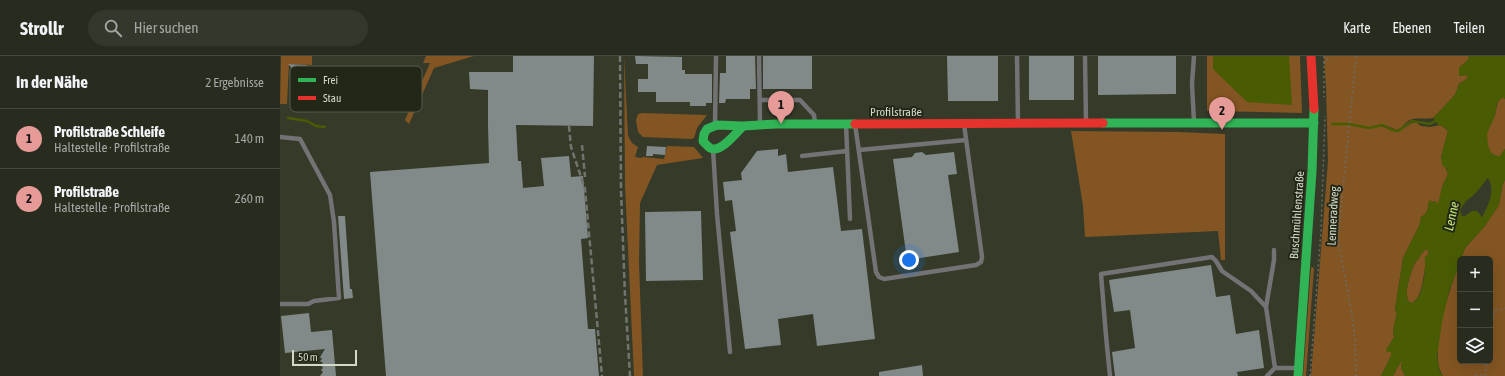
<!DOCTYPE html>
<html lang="de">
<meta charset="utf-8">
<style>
body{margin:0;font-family:"Asap Condensed",sans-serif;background:#34382c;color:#f1f3f6}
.controls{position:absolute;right:12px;bottom:12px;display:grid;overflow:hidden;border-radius:6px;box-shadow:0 4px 16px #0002}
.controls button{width:36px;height:36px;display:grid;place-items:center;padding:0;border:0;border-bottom:1px solid #44483d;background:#282c1f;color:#f1f3f6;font:20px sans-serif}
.scale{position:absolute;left:12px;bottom:10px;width:65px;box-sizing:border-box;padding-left:4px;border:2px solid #d3dac7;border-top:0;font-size:11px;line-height:14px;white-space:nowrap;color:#d3dac7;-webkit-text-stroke:3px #222718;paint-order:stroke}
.you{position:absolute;left:629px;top:204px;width:14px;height:14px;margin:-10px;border:3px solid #fff;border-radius:50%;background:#1a73e8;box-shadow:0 0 0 6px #1a73e833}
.badge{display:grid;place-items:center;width:26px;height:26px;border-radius:50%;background:#e69b98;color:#111;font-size:13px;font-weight:700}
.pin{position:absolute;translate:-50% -33px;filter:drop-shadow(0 1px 2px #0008)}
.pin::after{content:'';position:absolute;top:21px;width:14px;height:12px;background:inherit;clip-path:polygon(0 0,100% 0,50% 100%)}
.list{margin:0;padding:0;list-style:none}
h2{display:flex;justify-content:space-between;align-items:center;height:52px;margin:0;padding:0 16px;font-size:17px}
h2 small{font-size:13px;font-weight:400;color:#a5a7a4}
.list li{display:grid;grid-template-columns:26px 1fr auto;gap:12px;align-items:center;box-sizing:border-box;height:60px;padding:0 16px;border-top:1px solid #44483d}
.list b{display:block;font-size:15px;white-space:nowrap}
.list p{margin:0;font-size:13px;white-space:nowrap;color:#a5a7a4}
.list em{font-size:13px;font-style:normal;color:#a5a7a4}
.icon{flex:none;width:22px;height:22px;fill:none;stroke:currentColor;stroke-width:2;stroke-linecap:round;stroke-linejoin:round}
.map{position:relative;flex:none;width:1225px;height:320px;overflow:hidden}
header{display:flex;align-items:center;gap:24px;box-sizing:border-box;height:56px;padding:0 20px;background:#282c1f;border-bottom:1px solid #44483d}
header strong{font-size:19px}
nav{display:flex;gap:22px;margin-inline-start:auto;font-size:14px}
.search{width:280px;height:36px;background:#34382c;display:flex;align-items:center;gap:10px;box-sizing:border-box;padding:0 14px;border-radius:22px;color:#a5a7a4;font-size:15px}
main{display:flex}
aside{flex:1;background:#282c1f}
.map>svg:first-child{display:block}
</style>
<header>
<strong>Strollr</strong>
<div class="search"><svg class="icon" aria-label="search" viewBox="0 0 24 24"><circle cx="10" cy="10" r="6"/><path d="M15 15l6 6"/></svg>Hier suchen</div>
<nav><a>Karte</a><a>Ebenen</a><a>Teilen</a></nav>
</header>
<main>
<aside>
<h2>In der Nähe<small>2 Ergebnisse</small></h2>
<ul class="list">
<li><span class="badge">1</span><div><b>Profilstraße Schleife</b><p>Haltestelle · Profilstraße</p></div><em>140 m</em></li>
<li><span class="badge">2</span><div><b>Profilstraße</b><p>Haltestelle · Profilstraße</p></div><em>260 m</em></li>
</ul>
</aside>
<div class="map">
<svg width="1225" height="320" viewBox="0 0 1225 320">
<rect width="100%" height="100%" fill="#353a29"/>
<path fill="#835522" d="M1 0H32V9L9 8 7 48H0Z
M146 0H194L154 12 129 68 125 64 150 7H143Z
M344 0 348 80 352 87 358 91 355 101 361 102 363 101 384 103 387 90 414 91 423 102 377 109 360 147 359 206 363 320H370H354L345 130Z
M927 0H1020L1022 57 927 55Z
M1044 0H1188V4L1179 12V20L1186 19 1188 22 1179 28 1175 39 1153 62C1146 64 1136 61 1130 64 1124 67 1123 72 1117 74L1102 68 1095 70C1104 69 1110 75 1118 76L1132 67H1137L1141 70 1150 71 1161 69 1168 75 1161 101 1168 118 1162 131 1160 143 1158 149 1154 145 1152 147 1149 145C1148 153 1148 157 1141 161L1140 168 1123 202 1115 254 1117 258 1113 274 1114 281 1107 294 1111 296V300L1101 320H1031L1048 105 1046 31Z
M1221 41H1223L1225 43V93L1220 100C1208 101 1205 86 1207 76 1209 70 1213 65 1215 59 1217 52 1216 48 1221 41Z
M362 57 427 59 417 72 414 82 411 83 363 81 358 76 356 64 358 58Z
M791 75 898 76 945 78V204H941L938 175 805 181 803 150Z
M1225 123V320H1163C1147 297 1171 230 1180 205V305H1210V203H1181L1185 192 1204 171 1219 149 1222 131Z
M1146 193 1149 196C1143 209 1145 240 1132 247L1129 246C1123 238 1131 214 1136 205L1138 204 1141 198Z
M1031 211 1034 212 1026 320H1023Z
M1121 304 1122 307 1121 310 1125 320H1113Z"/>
<path fill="#495c04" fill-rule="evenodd" d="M933 0H1009L1012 49 967 46 933 13Z
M1188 0H1225V43L1223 41 1217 47 1215 59 1207 78 1208 89 1211 97 1216 100H1220L1225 93V123L1222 131 1219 149 1204 171 1185 192 1169 236 1162 266 1157 301 1160 316 1163 320H1125L1121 312 1122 307 1121 305C1119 311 1115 314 1113 320H1101L1111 300V296H1107L1106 294 1114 281 1113 274 1117 258 1115 254 1123 202 1140 168 1141 161C1148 157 1148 153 1149 145L1151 144 1152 147 1156 145 1158 148 1162 131 1168 118 1166 112 1162 109 1161 101 1168 75 1164 71 1158 69 1156 65 1153 62 1175 39 1179 28 1188 22 1186 19 1179 20V12L1188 4ZM1208 122C1216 134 1208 150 1202 161L1197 155H1192L1185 160H1182L1180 154 1186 145 1195 138ZM1146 193 1149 196 1147 200H1145C1144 205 1146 208 1145 212 1144 223 1142 242 1132 247L1129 246C1123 237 1131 214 1136 205L1138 204 1141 198Z"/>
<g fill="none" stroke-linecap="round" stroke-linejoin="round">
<path stroke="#495c04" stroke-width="2.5" d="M8 62 27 65 36 70 45 71
M1052 68H1069L1089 72 1103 69 1112 74 1118 75 1132 65 1150 68 1159 63"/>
</g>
<path fill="#818a88" d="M233 0H314L313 70 236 69 238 105H241L243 132 264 130 261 102 289 100 291 121 303 120 308 182 301 183 308 273H315L319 320H106L90 116 209 107 208 69V34L190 33 189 16H233Z
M355 0 402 1V14H405V18H432V47H426V50H410V46H376V36H358V23H368V8H356Z
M446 0H475L476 33H470V43H446L445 47H439L440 17H446Z
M483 0H532V33H483Z
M667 0H718V45H668Z
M749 0H794V44H749Z
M818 0H896V38L818 39Z
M8 8 27 9 26 39 29 42 28 51H19L16 47V39H11L12 18 11 16 14 14Z
M367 90 386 91 385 99 373 98V100H366Z
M498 93V100L506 98 508 116 553 111 561 175 582 173 595 283 537 290 533 258 498 263 501 289 465 293 450 176 456 175 452 144 445 145 443 126 462 124 461 117 477 95Z
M642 96 646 99 674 96 677 118 668 119 679 196 627 204 613 103 632 101 635 97Z
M421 155 423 224 366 225 365 156Z
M58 160H65L70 233H72L73 242 64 243Z
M931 209 936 241 950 239 956 278 979 274 984 312 957 316 958 320H835L832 296 855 292 850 254 834 256 829 224Z
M29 257 31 276 52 274 56 320H40L43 316 41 314 43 312 41 309 43 307 40 305 42 303 40 301 45 293 5 297 1 260Z
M642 309 643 320H599V316Z"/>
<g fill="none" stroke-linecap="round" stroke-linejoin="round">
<path stroke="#6b6b68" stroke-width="1.5" stroke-dasharray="2 3" stroke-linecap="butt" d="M1044 0V41
M1044 8 1050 0
M1210 254 1214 255 1225 252
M1210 288 1214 255
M1030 320 1041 175 1045 60
M1076 320 1075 284 1072 260 1058 183 1076 0
M1195 320 1205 318
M1205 320 1207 305"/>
<path stroke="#737274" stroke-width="4.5" d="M479 0 480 68
M737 0 738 68
M805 0 806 66
M480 44H520L534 59 535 67
M914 66 912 28 914 0
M566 68 570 163
M575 68 596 216 599 221 604 223 696 209 701 206 702 201 684 68
M435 69 436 0
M0 81 20 83 50 139 54 166 59 242 34 245 28 248H0
M433 93 437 158 450 296
M579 94 686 84
M522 100 567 95
M994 194V204L986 251 995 312H1018
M830 320 826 280 821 218 932 201 936 205 942 215 971 235 986 251
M987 320 995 312"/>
<path stroke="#30b455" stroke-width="9" d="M823 67H1034
M463 70C456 77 440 98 430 92 427 90 425 87 423 85L424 78 427 73 437 69 463 70 496 68H575
M1018 320 1032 115 1034 53"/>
<path stroke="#e5322d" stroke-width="9" d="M1031 0 1034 53
M575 68 823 67"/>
<path stroke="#72756f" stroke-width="2.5" stroke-dasharray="6 3" stroke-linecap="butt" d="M340 0 341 134 345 239 350 320
M289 70 291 91 305 133 322 320
M302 89 305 121"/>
</g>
<g text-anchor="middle" stroke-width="4" stroke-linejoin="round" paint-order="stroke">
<g font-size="12" fill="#d3dac7" stroke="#222718">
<text x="616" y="60">Profilstraße</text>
<text transform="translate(1017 159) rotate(-86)" y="4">Buschmühlenstraße</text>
<text transform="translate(1053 160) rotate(-87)" y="4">Lenneradweg</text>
</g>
<g font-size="13" font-style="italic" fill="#c5e577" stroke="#222718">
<text transform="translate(1171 160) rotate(-78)" y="5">Lenne</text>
</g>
</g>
<rect x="10" y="10" width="132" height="46" rx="6" fill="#222718" stroke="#575d4d" stroke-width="1"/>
<rect x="18" y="22" width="18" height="4" fill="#30b455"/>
<rect x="18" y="40" width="18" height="4" fill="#e5322d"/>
<g font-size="11" fill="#d3dac7">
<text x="43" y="28">Frei</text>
<text x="43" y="46">Stau</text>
</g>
</svg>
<div class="controls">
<button>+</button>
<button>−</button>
<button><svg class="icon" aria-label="layers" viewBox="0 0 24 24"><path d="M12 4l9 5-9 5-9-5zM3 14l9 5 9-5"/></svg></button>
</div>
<div class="scale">50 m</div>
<div class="you"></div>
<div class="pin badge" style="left:501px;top:68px">1</div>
<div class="pin badge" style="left:942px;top:74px">2</div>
</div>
</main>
